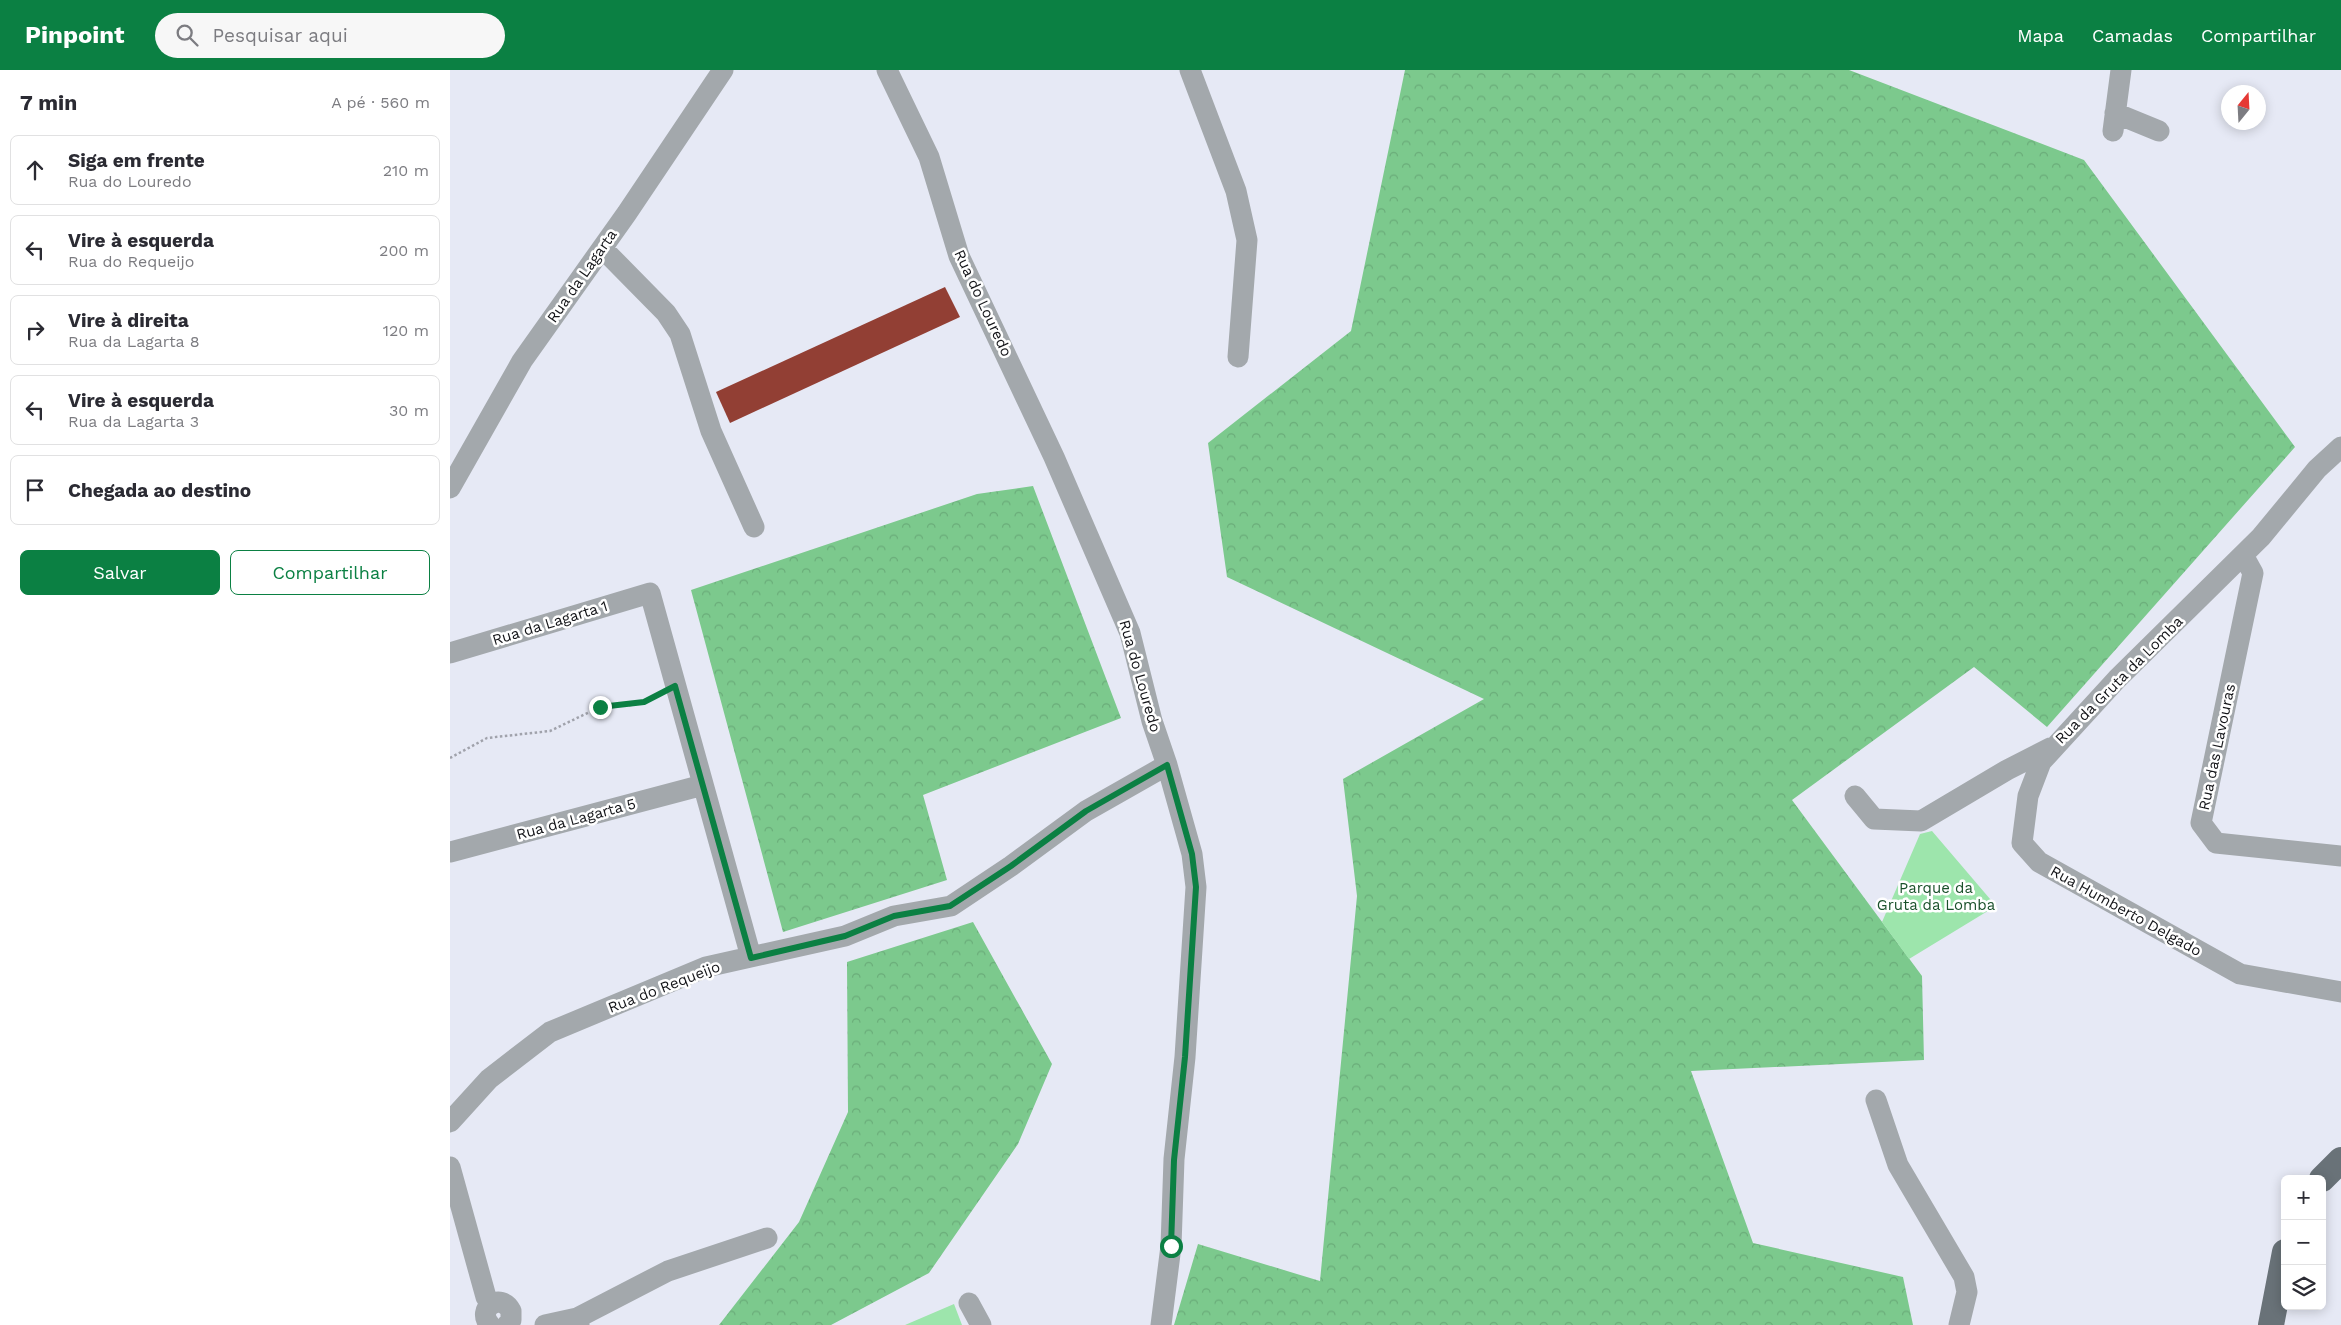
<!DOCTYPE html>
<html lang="pt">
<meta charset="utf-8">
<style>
body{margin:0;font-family:"Work Sans",sans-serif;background:#f7f7f7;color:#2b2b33}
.controls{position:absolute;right:15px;bottom:15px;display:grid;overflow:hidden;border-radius:8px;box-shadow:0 2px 12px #0003}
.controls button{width:45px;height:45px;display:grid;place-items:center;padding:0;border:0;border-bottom:1px solid #e1e1e2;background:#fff;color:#2b2b33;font:25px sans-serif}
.compass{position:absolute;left:1771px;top:15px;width:45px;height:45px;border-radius:50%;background:#fff;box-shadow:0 2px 12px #0003;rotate:18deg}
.stop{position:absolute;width:15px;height:15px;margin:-11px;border:4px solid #0b8043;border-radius:50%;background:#fff}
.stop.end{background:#0b8043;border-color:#fff;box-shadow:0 1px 5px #0008}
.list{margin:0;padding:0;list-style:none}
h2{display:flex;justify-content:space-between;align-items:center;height:65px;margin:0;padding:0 20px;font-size:21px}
h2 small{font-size:16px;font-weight:400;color:#7c7c81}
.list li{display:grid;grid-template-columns:32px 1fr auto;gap:15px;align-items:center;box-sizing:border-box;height:70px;margin:0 10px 10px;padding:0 10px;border:1px solid #e1e1e2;border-radius:8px}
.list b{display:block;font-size:19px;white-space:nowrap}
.list p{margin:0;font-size:16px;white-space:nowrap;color:#7c7c81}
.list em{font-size:16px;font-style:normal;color:#7c7c81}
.actions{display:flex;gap:10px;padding:15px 20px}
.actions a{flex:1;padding:11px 0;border:1px solid #0b8043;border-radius:8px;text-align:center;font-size:18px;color:#0b8043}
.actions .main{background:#0b8043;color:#fff}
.icon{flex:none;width:28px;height:28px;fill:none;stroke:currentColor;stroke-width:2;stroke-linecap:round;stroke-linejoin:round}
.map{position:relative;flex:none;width:1891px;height:1255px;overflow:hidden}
header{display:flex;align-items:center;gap:30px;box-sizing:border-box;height:70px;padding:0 25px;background:#0b8043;color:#fff}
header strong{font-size:24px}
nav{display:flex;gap:28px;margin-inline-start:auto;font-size:18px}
.search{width:350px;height:45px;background:#f7f7f7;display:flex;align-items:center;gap:12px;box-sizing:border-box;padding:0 18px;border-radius:28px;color:#7c7c81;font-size:19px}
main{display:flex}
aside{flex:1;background:#fff}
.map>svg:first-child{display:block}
</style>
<header>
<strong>Pinpoint</strong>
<div class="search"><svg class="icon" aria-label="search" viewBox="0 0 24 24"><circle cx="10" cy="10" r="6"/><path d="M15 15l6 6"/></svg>Pesquisar aqui</div>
<nav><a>Mapa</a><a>Camadas</a><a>Compartilhar</a></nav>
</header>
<main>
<aside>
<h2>7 min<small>A pé · 560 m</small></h2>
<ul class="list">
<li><svg class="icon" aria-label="ahead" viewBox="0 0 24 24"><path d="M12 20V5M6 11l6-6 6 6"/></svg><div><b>Siga em frente</b><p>Rua do Louredo</p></div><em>210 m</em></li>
<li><svg class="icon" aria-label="left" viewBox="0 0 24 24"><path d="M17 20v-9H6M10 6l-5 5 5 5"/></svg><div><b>Vire à esquerda</b><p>Rua do Requeijo</p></div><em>200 m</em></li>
<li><svg class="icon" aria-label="right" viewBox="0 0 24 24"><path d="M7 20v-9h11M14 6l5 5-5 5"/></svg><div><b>Vire à direita</b><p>Rua da Lagarta 8</p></div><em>120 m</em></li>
<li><svg class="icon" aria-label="left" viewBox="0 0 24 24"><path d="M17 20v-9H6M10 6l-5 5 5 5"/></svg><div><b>Vire à esquerda</b><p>Rua da Lagarta 3</p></div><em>30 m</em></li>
<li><svg class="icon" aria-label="arrive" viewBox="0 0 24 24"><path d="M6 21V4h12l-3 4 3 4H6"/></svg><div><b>Chegada ao destino</b></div></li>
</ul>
<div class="actions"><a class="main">Salvar</a><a>Compartilhar</a></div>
</aside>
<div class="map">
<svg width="1891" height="1255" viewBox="0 0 1891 1255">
<defs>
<pattern id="forest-crowns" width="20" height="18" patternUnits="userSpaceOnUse" patternTransform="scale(1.25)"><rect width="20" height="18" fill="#7cc98d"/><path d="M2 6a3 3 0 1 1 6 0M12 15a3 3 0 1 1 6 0" fill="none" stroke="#6aac79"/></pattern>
</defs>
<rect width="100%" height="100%" fill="#e6e9f5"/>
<path fill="url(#forest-crowns)" d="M955 0H1399L1634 90 1845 377 1597 657 1524 597 1342 730 1472 906 1474 990 1241 1001 1303 1173 1453 1207 1463 1255H724L748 1174 870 1211 907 826 893 709 1034 629 777 507 758 373 901 261Z
M583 416 671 648 473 725 497 810 333 862 241 520 527 424Z
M523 852 602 994 568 1074 479 1203 381 1255H269L349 1152 398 1042 397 892Z"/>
<path fill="#9de5ac" d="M1482 761 1546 836 1459 889 1432 852 1470 764Z
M504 1234 512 1255H455Z"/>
<path fill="#923f34" d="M495 217 510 247 280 353 266 322Z"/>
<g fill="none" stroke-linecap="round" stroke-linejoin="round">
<path stroke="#a0a2ab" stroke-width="2.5" stroke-dasharray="2.5 2.5" stroke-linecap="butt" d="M0 688 37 668 100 661 150 637 183 635 209 625"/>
<path stroke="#a3a8ac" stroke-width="21" d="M437 0 479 87 509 186 604 387 680 563 702 651 717 695 742 784 746 817 735 987 724 1089 721 1176 711 1255
M740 0 786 121 797 170 788 287
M1665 43 1709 61
M1663 61 1671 0
M152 178 216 243 230 264 261 361 304 457
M1891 377 1867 399 1811 467 1667 609 1591 692 1578 726 1572 773 1589 792 1790 904 1891 922
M0 418 72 291 177 143 273 0
M1793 485 1803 503 1751 753 1766 773 1891 786
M0 583 200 523 301 887
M1405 726 1424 749 1471 751 1557 700 1600 678
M0 782 253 715
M1426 1030 1448 1095 1514 1207 1517 1222 1509 1255
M0 1052 39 1009 100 962 256 897 395 866 444 846 501 836 561 796 636 741 717 695
M0 1097 36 1227 41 1234
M519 1233 531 1255
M127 1248 218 1201 317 1168
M40 1255C25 1239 51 1221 61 1241V1250L57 1255
M95 1255 127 1248 129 1255"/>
<path stroke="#697278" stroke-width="26" d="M1872 1109 1891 1090
M1821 1255 1835 1182"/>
</g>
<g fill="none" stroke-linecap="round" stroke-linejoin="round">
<path stroke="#0b8043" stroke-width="6" d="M150 637 194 632 225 616 301 888 395 866 444 846 500 836 561 796 636 741 717 695 742 784 746 817 735 987 724 1090 721 1176"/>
</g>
<g text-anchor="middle" stroke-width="5" stroke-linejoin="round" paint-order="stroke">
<g font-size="15" fill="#141519" stroke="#fff">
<text transform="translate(132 206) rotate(-55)" y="5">Rua da Lagarta</text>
<text transform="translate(533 233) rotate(65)" y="5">Rua do Louredo</text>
<text transform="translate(100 553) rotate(-17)" y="5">Rua da Lagarta 1</text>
<text transform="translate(690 606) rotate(74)" y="5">Rua do Louredo</text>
<text transform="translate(1669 610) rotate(-45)" y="5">Rua da Gruta da Lomba</text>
<text transform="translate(1767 677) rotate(-78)" y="5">Rua das Lavouras</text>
<text transform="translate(126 749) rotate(-15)" y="5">Rua da Lagarta 5</text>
<text transform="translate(1676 841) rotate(29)" y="5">Rua Humberto Delgado</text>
<text transform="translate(214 917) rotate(-21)" y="5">Rua do Requeijo</text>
</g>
<g font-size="15" fill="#1a512b" stroke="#fff">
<text x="1486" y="823">Parque da<tspan x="1486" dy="17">Gruta da Lomba</tspan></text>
</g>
</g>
</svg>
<div class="controls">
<button>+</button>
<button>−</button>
<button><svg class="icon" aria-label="layers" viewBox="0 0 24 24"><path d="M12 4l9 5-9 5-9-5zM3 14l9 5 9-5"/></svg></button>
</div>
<svg class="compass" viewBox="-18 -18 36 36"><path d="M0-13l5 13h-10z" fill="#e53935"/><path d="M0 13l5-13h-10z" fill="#7c7c81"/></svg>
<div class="stop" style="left:721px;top:1176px"></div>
<div class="stop end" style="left:150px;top:637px"></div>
</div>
</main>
